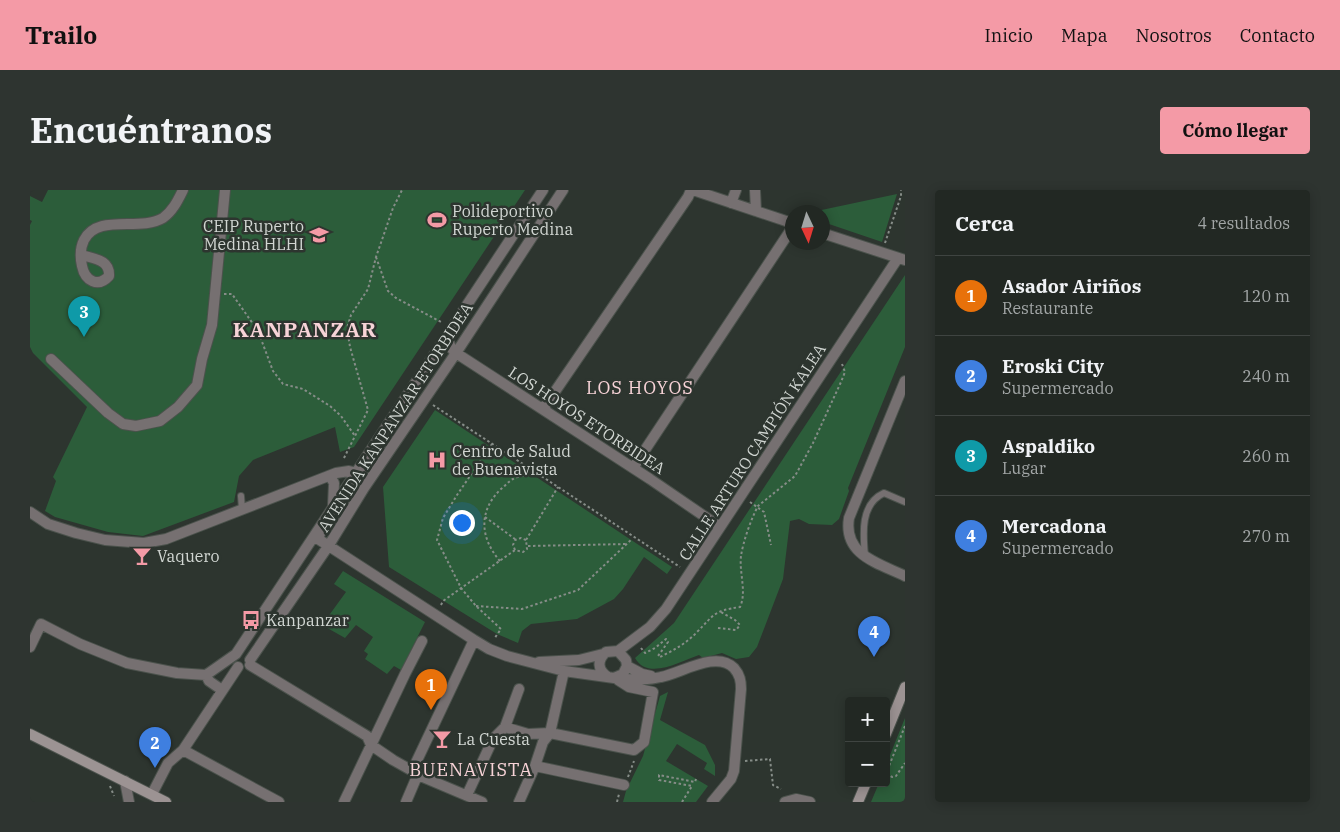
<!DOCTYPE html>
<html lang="es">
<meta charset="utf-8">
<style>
body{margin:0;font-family:"IBM Plex Serif",serif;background:#2e3430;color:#f1f3f6}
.controls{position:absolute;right:15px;bottom:15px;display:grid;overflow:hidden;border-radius:5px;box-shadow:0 2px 12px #0003}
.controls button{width:45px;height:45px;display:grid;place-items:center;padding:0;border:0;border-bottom:1px solid #3f4441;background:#222823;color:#f1f3f6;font:25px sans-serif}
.compass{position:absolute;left:755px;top:15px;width:45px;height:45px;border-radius:50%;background:#222823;box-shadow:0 2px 12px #0003;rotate:176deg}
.you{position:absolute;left:431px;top:332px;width:18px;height:18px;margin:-12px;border:4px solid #fff;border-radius:50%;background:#1a73e8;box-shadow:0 0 0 8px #1a73e833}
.badge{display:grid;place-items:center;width:32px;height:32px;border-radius:50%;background:#f49aa6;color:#fff;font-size:16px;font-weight:700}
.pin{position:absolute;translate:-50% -41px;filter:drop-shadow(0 1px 2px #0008)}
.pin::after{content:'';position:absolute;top:26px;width:18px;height:15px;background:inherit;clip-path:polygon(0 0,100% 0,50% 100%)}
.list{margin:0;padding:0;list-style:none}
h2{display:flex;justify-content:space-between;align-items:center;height:65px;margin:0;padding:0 20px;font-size:21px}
h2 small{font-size:16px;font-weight:400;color:#a2a6a6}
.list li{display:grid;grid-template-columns:32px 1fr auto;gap:15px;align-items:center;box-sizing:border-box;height:80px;padding:0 20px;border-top:1px solid #3f4441}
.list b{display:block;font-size:19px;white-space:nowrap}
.list p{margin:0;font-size:16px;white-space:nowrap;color:#a2a6a6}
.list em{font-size:16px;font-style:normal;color:#a2a6a6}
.map{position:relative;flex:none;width:875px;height:612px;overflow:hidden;border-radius:5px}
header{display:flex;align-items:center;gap:30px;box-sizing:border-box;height:70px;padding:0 25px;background:#f49aa6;color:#111}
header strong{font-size:24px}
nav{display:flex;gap:28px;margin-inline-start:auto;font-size:18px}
.intro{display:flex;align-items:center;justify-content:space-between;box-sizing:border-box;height:120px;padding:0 30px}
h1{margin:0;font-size:35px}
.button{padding:12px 22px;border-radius:5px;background:#f49aa6;color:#111;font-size:18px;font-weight:700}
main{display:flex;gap:30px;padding:0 30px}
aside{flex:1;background:#222823;border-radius:5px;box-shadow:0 2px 12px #0003}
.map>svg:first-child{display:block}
</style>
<header>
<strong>Trailo</strong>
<nav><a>Inicio</a><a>Mapa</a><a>Nosotros</a><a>Contacto</a></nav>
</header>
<div class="intro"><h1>Encuéntranos</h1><a class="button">Cómo llegar</a></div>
<main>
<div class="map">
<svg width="875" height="612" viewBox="0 0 875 612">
<rect width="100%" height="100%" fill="#2d352f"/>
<path fill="#2c5d3a" d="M18 0H495L324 257 310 262 305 237 223 270 209 286 204 312 113 346 78 342 25 327 15 321 26 291 23 287 57 217 3 163 0 157V35L2 31 0 30V6L12 12Z
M867 4 852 52 793 32 792 22H782Z
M875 85V157L818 298 819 301 809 329 802 335 779 334 769 329 760 331 753 389 727 457 719 467 706 469 692 463 673 468 669 465C651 471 618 491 605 468L644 433Z
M405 220 642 377 637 384 614 367 593 399 584 409 547 429 501 434 492 441 488 453 467 444 359 377 353 297Z
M313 381 395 432 371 480 364 476 357 484 335 469 338 464 334 461 343 447 326 435 315 448 292 435 316 402 304 394Z
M638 502 630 530 675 555 685 575V586L674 579 677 573 647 554 636 571 678 596 666 612H593L596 601 613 566 630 506Z
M875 528V612H841L849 593H856V575Z"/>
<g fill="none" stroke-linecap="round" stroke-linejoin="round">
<g stroke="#4b524c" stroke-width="8">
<path id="lane" d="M211 306 212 319
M835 366C833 344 830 314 854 303L875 312"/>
</g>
<g stroke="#4b524c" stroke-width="12">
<path id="street" d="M663 0 762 33
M725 0 726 21
M701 13 706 0
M792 43 875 70
M52 65C65 69 80 70 79 86 68 98 55 91 52 76 50 67 50 58 54 50 68 23 109 42 133 28 143 21 148 10 153 0
M420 143C418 153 419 157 426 163L620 289 690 337
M21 169 78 223 93 234 106 236 130 231 148 217 167 195 172 169 182 135 195 0
M875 191 819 328C813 365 848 373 875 386
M513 219 658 7 661 0
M603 278 762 38
M300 286 304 293 303 316
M0 322 18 334 46 343 75 350 114 353 136 349 306 283 319 281 332 284
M290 344 285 347 444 450 459 459 477 466 534 481 584 488 593 484 597 476 596 470 588 461 576 462C567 470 567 480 578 487
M0 457 11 434 50 454 97 473 147 483 176 485 206 464 513 0
M588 461 620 437 636 419 868 68
M220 470 299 355 334 298 426 163 533 0
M509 472 549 470 573 464
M220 475 337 546 341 555 363 570 395 588 452 612
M597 476 612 484 621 486
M176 485 179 491 192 500
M585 488C601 489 616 491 631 487 652 483 686 460 704 478 710 485 711 491 711 499L704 581 701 589 682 612
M475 537 498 544 520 543 604 560 614 552 623 502 599 497 588 490
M153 560 249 612
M505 576 594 595
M382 581 444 450
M95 591 99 612
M122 604 138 573 153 560 208 477
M437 605 463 549 475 537 489 499
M314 612 375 484 392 451
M376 612 388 584
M489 612 505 576 513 552 520 543 534 481
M755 612 766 609 780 612"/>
</g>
<g stroke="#4b524c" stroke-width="12">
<path id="secondary" d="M0 544 136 612
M856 544 875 497
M828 612 836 593"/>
</g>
<path stroke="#868d88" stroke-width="2" stroke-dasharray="2.5 2.5" stroke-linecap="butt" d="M855 53 871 6V0
M346 67 358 101 366 108 413 133
M194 104H202L228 141 243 181 253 194 273 199 300 216 311 226 325 246
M403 215 650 377
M462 254 427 305 413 328 407 350 431 398 446 416 471 439 464 449
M314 268 338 220 320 157 317 138 321 125 338 99 346 67 363 18 372 0
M720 312 734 322 741 355
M455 327 485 349
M496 350 491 348 485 350 483 355 485 360 493 362 497 359 496 350 528 297
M498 356 598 354
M470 371C450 348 448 321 471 299 475 296 479 291 483 289 489 286 498 285 505 283
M411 415 413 411 485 360
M446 416 492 419 548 400 602 349
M688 438 706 440 710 435 705 430 689 421
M611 458 615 463 625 458 636 449 638 452 628 466 630 467C644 460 657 453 667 442 685 424 683 421 710 417 717 402 709 383 711 366 713 352 721 329 728 316L765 286 783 253 811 192 815 182 812 174
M875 536 857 581 859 585 862 587 866 586 875 573
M715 571 740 569 743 595 751 599
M598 587 604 571
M80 596 84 606
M587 612 589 604
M652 612 662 596 629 590V585L665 592 666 589
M875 612V611"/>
<use href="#lane" stroke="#767071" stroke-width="6"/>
<use href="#street" stroke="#767071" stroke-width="10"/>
<use href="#secondary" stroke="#9c9393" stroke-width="10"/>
</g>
<defs>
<g id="stadium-bare" transform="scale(1.5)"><path d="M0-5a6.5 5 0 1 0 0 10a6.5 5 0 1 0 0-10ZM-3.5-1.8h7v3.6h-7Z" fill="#f49aa6" stroke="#2d352f" stroke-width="2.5" paint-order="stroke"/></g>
<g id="school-bare" transform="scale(1.5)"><path d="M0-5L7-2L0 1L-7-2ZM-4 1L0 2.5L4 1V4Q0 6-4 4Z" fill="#f49aa6" stroke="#2d352f" stroke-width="2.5" paint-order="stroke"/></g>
<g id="hospital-bare" transform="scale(1.5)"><path d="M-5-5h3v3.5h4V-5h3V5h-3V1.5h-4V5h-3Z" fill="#f49aa6" stroke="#2d352f" stroke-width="2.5" paint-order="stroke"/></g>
<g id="bar-bare" transform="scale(1.5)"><path d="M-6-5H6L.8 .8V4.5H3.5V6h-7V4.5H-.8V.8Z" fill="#f49aa6" stroke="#2d352f" stroke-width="2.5" paint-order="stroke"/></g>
<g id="bus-bare" transform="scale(1.5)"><path d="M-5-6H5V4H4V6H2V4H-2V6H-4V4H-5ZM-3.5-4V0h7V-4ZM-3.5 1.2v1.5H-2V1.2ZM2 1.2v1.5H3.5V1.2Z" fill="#f49aa6" stroke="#2d352f" stroke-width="2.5" paint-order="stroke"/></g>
</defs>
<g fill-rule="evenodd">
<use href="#stadium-bare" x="407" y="30"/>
<use href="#school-bare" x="289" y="45"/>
<use href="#hospital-bare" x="407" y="270"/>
<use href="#bar-bare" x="112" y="366"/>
<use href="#bus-bare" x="221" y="430"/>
<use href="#bar-bare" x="412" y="549"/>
</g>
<g text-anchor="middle" stroke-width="5" stroke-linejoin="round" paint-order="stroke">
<g font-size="16" fill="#d1d6d2" stroke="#2d352f" text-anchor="start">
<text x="422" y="27">Polideportivo<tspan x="422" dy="18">Ruperto Medina</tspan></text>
<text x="274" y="42" text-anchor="end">CEIP Ruperto<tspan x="274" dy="18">Medina HLHI</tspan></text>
<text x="422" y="267">Centro de Salud<tspan x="422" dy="18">de Buenavista</tspan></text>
<text x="127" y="372">Vaquero</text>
<text x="236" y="436">Kanpanzar</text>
<text x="427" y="555">La Cuesta</text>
</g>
<g font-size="16" fill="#d1d6d2" stroke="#2d352f">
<text transform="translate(365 227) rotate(-57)" y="6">AVENIDA KANPANZAR ETORBIDEA</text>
<text transform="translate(557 230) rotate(33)" y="6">LOS HOYOS ETORBIDEA</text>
<text transform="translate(722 262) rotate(-57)" y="6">CALLE ARTURO CAMPIÓN KALEA</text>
</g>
<g font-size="18" letter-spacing="1" fill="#f7d3d7" stroke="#2d352f">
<text x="610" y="204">LOS HOYOS</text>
<text x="441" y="586">BUENAVISTA</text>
</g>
<g font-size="21" font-weight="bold" letter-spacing="1" fill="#f7d3d7" stroke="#2d352f">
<text x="275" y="147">KANPANZAR</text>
</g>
</g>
</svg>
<div class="controls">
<button>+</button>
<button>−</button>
</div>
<svg class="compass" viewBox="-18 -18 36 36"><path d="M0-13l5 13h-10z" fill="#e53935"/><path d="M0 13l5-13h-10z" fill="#a2a6a6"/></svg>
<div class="you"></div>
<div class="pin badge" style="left:401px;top:520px;background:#e8710a">1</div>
<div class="pin badge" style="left:125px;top:578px;background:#3f7fe0">2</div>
<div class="pin badge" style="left:54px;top:147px;background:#0f9aa8">3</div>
<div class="pin badge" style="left:844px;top:467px;background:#3f7fe0">4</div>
</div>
<aside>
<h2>Cerca<small>4 resultados</small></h2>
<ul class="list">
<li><span class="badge" style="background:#e8710a">1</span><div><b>Asador Airiños</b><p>Restaurante</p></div><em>120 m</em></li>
<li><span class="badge" style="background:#3f7fe0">2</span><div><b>Eroski City</b><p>Supermercado</p></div><em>240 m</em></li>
<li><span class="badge" style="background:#0f9aa8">3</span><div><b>Aspaldiko</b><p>Lugar</p></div><em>260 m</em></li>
<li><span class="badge" style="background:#3f7fe0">4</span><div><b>Mercadona</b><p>Supermercado</p></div><em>270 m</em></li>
</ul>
</aside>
</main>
